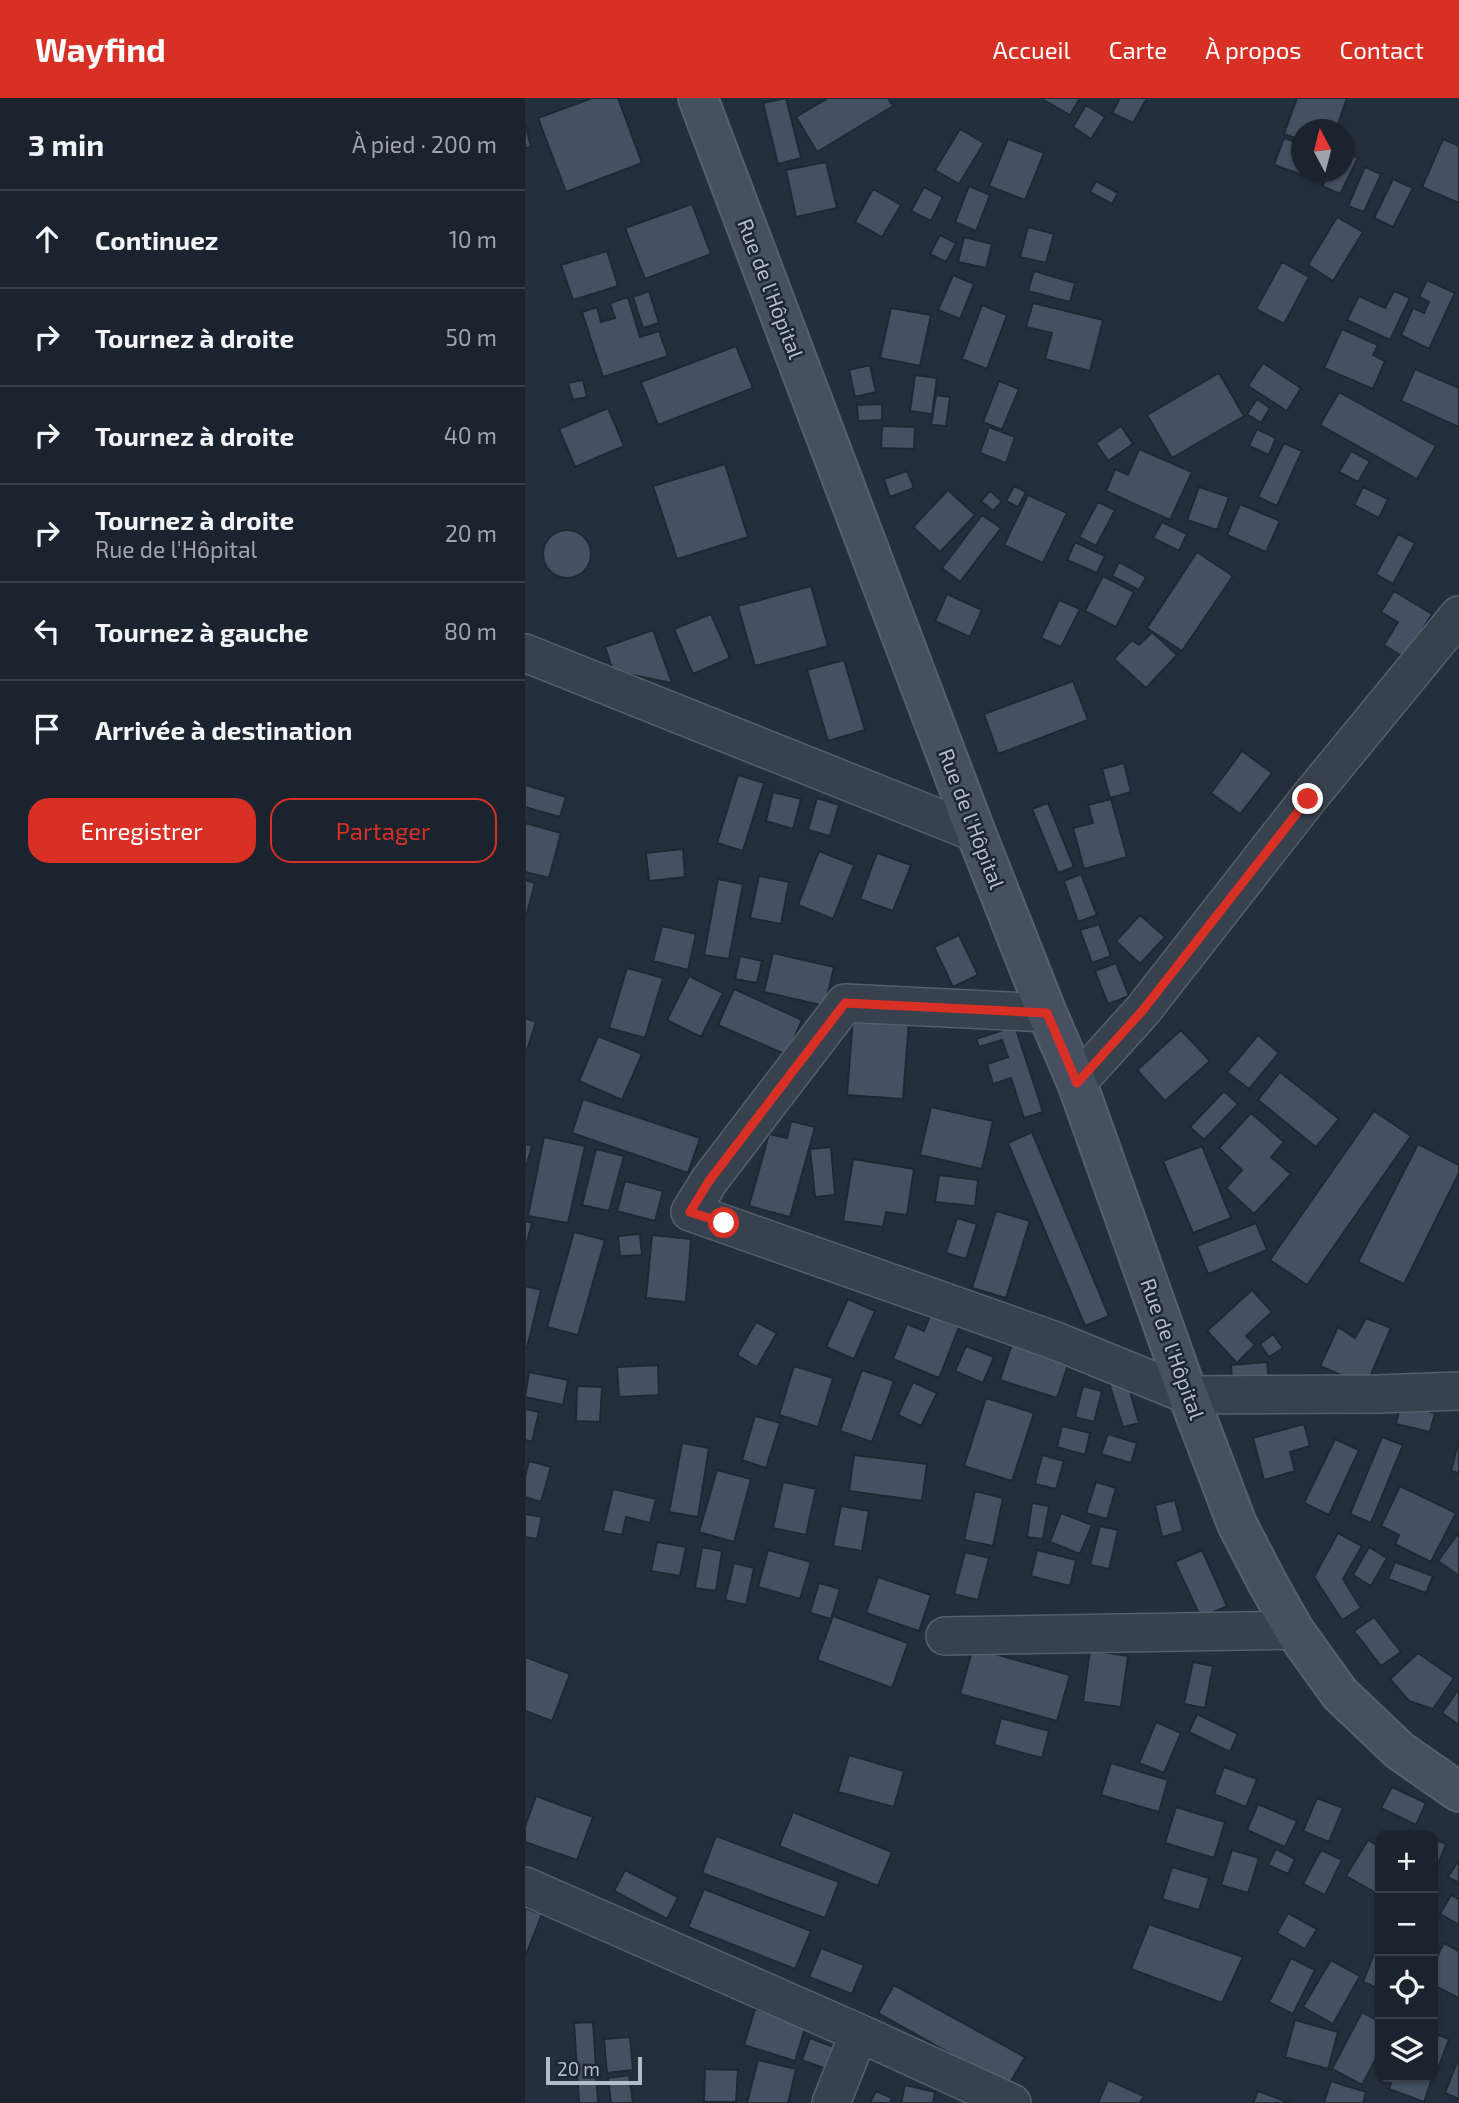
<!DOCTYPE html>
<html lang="fr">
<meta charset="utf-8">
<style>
body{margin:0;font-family:"Exo 2",sans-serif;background:#282f3a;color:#f1f3f6}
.controls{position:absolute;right:21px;bottom:21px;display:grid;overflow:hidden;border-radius:14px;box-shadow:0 2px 5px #0004}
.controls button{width:63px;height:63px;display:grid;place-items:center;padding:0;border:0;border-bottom:2px solid #39404a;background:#1b232e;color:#f1f3f6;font:35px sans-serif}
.compass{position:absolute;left:766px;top:21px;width:63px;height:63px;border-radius:50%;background:#1b232e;box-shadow:0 2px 5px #0004;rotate:353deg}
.scale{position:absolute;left:21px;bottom:18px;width:96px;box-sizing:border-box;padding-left:7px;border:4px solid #b4bcc9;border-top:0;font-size:19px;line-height:24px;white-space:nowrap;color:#b4bcc9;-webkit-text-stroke:5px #1d2633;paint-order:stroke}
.stop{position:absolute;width:21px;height:21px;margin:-16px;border:5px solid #d93025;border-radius:50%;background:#fff}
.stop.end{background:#d93025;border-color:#fff;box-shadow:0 2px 7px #0008}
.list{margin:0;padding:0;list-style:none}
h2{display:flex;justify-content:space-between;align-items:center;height:91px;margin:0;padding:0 28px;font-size:30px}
h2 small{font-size:23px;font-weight:400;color:#a0a4aa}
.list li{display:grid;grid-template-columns:46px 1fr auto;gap:21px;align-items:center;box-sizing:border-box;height:98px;padding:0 28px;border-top:2px solid #39404a}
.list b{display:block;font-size:26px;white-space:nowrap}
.list p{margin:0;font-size:23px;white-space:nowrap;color:#a0a4aa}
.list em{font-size:23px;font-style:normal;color:#a0a4aa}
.actions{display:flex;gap:14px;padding:21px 28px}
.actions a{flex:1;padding:16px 0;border:2px solid #d93025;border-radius:21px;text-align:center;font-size:24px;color:#d93025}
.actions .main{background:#d93025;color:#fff}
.icon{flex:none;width:38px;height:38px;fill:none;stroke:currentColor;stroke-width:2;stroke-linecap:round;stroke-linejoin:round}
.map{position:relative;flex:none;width:934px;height:2005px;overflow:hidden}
header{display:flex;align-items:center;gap:42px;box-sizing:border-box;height:98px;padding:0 35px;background:#d93025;color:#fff}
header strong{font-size:33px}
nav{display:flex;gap:38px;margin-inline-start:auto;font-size:24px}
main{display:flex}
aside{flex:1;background:#1b232e}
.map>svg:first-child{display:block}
</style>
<header>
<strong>Wayfind</strong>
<nav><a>Accueil</a><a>Carte</a><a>À propos</a><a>Contact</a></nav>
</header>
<main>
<aside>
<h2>3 min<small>À pied · 200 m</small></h2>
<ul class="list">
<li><svg class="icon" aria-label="ahead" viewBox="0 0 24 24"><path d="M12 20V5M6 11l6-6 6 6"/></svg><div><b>Continuez</b></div><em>10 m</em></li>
<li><svg class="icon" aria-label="right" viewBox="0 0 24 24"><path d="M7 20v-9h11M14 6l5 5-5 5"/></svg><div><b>Tournez à droite</b></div><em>50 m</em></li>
<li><svg class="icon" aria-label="right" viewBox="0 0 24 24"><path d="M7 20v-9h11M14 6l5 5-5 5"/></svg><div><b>Tournez à droite</b></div><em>40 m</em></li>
<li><svg class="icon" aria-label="right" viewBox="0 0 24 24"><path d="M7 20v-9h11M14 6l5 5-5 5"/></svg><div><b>Tournez à droite</b><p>Rue de l'Hôpital</p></div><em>20 m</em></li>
<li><svg class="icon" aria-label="left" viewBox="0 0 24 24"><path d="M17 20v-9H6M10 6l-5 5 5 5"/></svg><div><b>Tournez à gauche</b></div><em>80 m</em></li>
<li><svg class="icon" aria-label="arrive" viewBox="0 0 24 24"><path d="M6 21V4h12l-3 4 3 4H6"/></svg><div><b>Arrivée à destination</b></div></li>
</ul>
<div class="actions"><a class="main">Enregistrer</a><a>Partager</a></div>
</aside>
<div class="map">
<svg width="934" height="2005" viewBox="0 0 934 2005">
<rect width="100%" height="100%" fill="#242f3e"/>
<path fill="#455162" stroke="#1f2835" stroke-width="2" d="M67 0H93L117 65 41 94 13 20Z
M261 0 276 60 253 66 238 5Z
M303 0H363L368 8 292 54 271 19Z
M515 0H555L545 17Z
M595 0H622L608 25 587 15Z
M772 0H822L811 32H776V42L759 36Z
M561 7 580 19 566 41 548 29Z
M0 24 6 49 0 50Z
M435 31 459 45 434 86 410 72Z
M759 40 776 46V74H792L789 81 749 67Z
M483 41 519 55 500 102 464 88Z
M918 41 934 48V105L897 89Z
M818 53 833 60 815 96 797 88 804 74H818Z
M301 64 312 110 271 119 261 72Z
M840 69 856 76 839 114 823 108Z
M868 81 888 90 868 129 849 120Z
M571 83 593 95 587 106 565 94Z
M444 88 465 97 451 133 430 124Z
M399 89 418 99 406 123 386 113Z
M348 91 376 107 357 139 330 124Z
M167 106 186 156 120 181 100 130Z
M812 119 838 134 808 183 783 167Z
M503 129 529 136 521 165 495 159Z
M415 137 431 145 421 164 405 156Z
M439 139 467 146 461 170 433 164Z
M82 153 93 188 48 202 36 167Z
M757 164 784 179 759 226 731 211Z
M509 173 550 185 545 204 503 193Z
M428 177 449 186 435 221 413 212Z
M902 182 930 195 904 251 876 237 888 210 899 215 904 204 894 199Z
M124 193 134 225 118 230 108 199Z
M869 193 885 200 865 242 822 222 834 198 860 210Z
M103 199 115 239 134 233 143 258 78 279 57 214 72 209 76 224 90 220 85 205Z
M508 205 578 222 565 273 520 261 527 235 501 229Z
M457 207 482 217 462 271 437 261Z
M366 210 406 217 395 268 355 260Z
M817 231 853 247 848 257 860 263 848 291 799 270Z
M211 248 228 290 133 327 116 284Z
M738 265 776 290 762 313 723 288Z
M345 267 351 294 330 299 324 272Z
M890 271 934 290V329L876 303Z
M694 275 719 318 647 360 622 317Z
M390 277 412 280 407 316 385 313Z
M58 282 62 299 48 302 43 285Z
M474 283 494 291 477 332 458 324Z
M814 294 911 348 892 381 795 327Z
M411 297 425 299 421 328 406 327Z
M732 301 745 310 736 325 722 316Z
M357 306V322L333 323 332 307Z
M83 310 99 348 50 369 34 331Z
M357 328 390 329 389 351 356 350Z
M596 328 608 346 583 363 571 345Z
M464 329 490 339 481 365 455 355Z
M732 331 751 340 744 357 724 348Z
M759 345 777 353 752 408 733 399Z
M614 351 667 374 645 422 581 393 590 371 603 377Z
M826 353 845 363 833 384 814 374Z
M200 366 223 439 152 461 128 388Z
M382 373 389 390 365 399 359 381Z
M489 388 501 394 493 409 481 403Z
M674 389 704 399 692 432 662 422Z
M838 389 863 401 854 420 829 407Z
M423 392 450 417 415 454 388 429Z
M465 393 477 403 468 413 456 403Z
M503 397 542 415 518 465 479 447Z
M573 404 590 412 571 448 554 439Z
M715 406 755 423 741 454 702 437Z
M457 417 476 430 435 484 417 470Z
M637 424 662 436 654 453 628 440Z
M18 456a24 24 0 1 1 48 0a24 24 0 1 1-48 0Z
M873 436 890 445 868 486 851 476Z
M550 444 580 458 572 475 542 462Z
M672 454 708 478 657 553 622 530Z
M594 464 621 479 614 492 587 478Z
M578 478 609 494 591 529 560 513Z
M286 488 303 548 230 568 213 508Z
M869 493 907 516 880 560 859 547 873 524 856 514Z
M422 496 457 512 445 539 410 523Z
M534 502 555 511 536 549 516 540Z
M186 516 205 560 168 576 149 531Z
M128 532 147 585 88 573 80 549Z
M627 534 652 557 621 590 589 561 607 542 614 547Z
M319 562 340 632 303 643 282 572Z
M548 583 563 622 473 656 459 616Z
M717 653 747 675 715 716 686 695Z
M599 665 606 694 585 700 577 671Z
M213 677 239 685 218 753 192 745Z
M0 687 41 699 35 719 0 709Z
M248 694 276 701 268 731 241 723Z
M292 700 314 707 305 738 283 732Z
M586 701 602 759 559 771 548 730 568 725 563 707Z
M523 705 549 769 533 775 507 711Z
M0 725 36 735 24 780 0 774Z
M158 751 160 779 124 783 121 755Z
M294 753 329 767 308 821 273 807Z
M352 755 386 767 368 813 335 801Z
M556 776 572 817 553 824 539 783Z
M234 778 264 784 256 826 225 820Z
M193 781 218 786 204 861 179 857Z
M0 782 10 785 0 822Z
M615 817 640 839 615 866 591 843Z
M574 826 586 858 567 865 555 832Z
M137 828 171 836 163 872 128 863Z
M434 837 453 877 428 889 409 849Z
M248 855 309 869 300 908 239 894Z
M215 858 237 863 232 885 210 881Z
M591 865 604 898 583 906 570 873Z
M102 870 138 880 120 940 84 930Z
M164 878 198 895 176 939 142 922Z
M209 891 277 922 262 957 193 927Z
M328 919 384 923 378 1001 322 997Z
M0 920 11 924 0 958Z
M490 928 518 1014 499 1020 486 980 468 986 462 966 483 959 477 942 454 949 451 941Z
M656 932 685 963 640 1003 612 972Z
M733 937 754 955 724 991 702 974Z
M73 938 117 956 97 1002 54 983Z
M755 974 814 1021 791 1049 733 1002Z
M699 993 713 1006 679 1042 665 1029Z
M58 1001 175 1040 163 1075 47 1035Z
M406 1009 468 1023 457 1071 395 1057Z
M849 1013 886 1038 782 1187 745 1162Z
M726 1015 759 1044 746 1059 766 1076 729 1116 701 1090 717 1072 694 1050Z
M266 1023 290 1029 265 1119 224 1108 244 1036 262 1040Z
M507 1034 584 1218 560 1228 483 1045Z
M19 1039 60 1048 43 1125 3 1118Z
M0 1046 7 1048 0 1073Z
M893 1046 934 1067V1075L879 1186 833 1164Z
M677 1048 706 1120 668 1135 638 1063Z
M306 1049 310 1097 290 1099 285 1051Z
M71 1051 99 1058 84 1113 57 1107Z
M328 1061 389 1071 382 1117 361 1114 358 1129 318 1123Z
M414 1077 453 1082 450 1108 410 1104Z
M100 1083 138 1093 130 1123 92 1113Z
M471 1113 505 1123 481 1200 447 1190Z
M432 1120 452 1126 441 1161 421 1155Z
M0 1123 7 1125 0 1151Z
M731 1125 742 1152 683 1176 672 1148Z
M49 1134 80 1142 53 1237 22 1229Z
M115 1136 117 1157 95 1158 93 1138Z
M127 1137 166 1141 161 1204 121 1200Z
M0 1188 16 1192 2 1250 0 1249Z
M727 1192 747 1214 721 1238 730 1247 712 1265 682 1233Z
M323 1201 350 1213 329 1261 301 1249Z
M405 1218 434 1229 414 1280 368 1261 382 1226 399 1233Z
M841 1220 866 1230 841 1288 795 1268 813 1229 830 1240Z
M231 1224 252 1235 232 1269 212 1257Z
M748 1236 758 1250 744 1259 735 1246Z
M487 1246 544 1264 532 1300 475 1282Z
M441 1248 469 1259 458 1285 430 1273Z
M742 1264 744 1283 707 1287 706 1267Z
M133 1267 134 1297 94 1299 92 1269Z
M269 1268 308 1280 293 1329 254 1317Z
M337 1272 369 1283 347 1344 315 1333Z
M4 1274 43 1282 38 1307 0 1299Z
M600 1276 614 1325 598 1329 583 1282Z
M388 1284 412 1295 396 1328 373 1317Z
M52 1288 77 1289 75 1324 51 1323Z
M558 1288 577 1293 569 1324 550 1319Z
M461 1300 509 1315 487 1383 439 1368Z
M876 1306 910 1315 905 1334 871 1326Z
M0 1311 14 1314 7 1344 0 1342Z
M230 1318 255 1325 241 1370 217 1362Z
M779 1326 785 1348 765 1354 770 1373 739 1382 728 1340Z
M537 1328 565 1335 560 1357 532 1349Z
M583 1336 612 1345 606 1365 576 1356Z
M857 1339 878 1347 846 1425 825 1416Z
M810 1341 834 1352 804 1417 779 1405Z
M934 1342V1375L926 1373Z
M157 1345 184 1350 173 1419 144 1414Z
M329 1357 402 1366 397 1403 324 1393Z
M517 1357 539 1363 531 1391 510 1386Z
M4 1363 26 1369 16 1404 0 1399V1379Z
M192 1372 226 1381 209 1444 174 1434Z
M258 1384 291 1391 281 1437 248 1430Z
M571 1384 591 1390 582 1421 561 1415Z
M875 1388 931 1415 906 1464 870 1446 874 1437 856 1428Z
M88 1391 131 1401 125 1425 101 1419 97 1437 78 1433Z
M450 1393 478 1400 468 1448 439 1442Z
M650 1402 658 1433 637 1439 630 1407Z
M507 1405 524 1408 518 1441 502 1439Z
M316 1408 344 1413 337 1453 308 1448Z
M536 1415 567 1427 555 1456 525 1444Z
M0 1416 17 1419 12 1441 0 1439Z
M575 1428 593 1432 584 1471 565 1467Z
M934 1434V1478L913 1463Z
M813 1435 837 1448 818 1481 836 1510 817 1522 789 1479Z
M132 1444 161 1449 155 1478 126 1473Z
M177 1449 197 1453 191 1493 170 1490Z
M844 1449 862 1460 846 1488 828 1477Z
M243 1452 286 1464 275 1501 233 1489Z
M512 1452 551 1462 545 1488 506 1478Z
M677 1452 702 1508 676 1520 650 1464Z
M440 1454 464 1460 453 1502 429 1496Z
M870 1464 908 1478 901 1495 863 1481Z
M209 1465 229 1470 221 1507 200 1502Z
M353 1479 406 1497 394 1533 341 1515Z
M294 1485 315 1491 306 1521 285 1515Z
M308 1518 383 1545 367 1590 292 1562Z
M849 1519 876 1554 856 1568 829 1533Z
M448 1550 545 1577 532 1623 435 1596Z
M565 1552 603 1558 596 1609 558 1604Z
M893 1555 929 1580 908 1611 884 1603 865 1581Z
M0 1559 45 1576 27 1623 0 1613Z
M668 1564 688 1568 680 1610 659 1606Z
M933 1592 934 1593V1627L917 1615Z
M672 1616 713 1636 705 1654 664 1634Z
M476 1620 524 1633 517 1660 469 1647Z
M631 1624 656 1635 639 1675 614 1665Z
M324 1657 379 1673 369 1709 313 1694Z
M586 1665 643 1682 634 1714 576 1697Z
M699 1669 732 1681 721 1709 689 1696Z
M867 1689 901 1705 891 1727 856 1710Z
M11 1698 68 1719 52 1762 0 1744V1729Z
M792 1700 818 1710 804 1744 778 1733Z
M733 1706 772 1723 760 1749 722 1732Z
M651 1709 700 1724 689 1760 640 1745Z
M268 1714 367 1754 353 1788 254 1748Z
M191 1738 314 1784 300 1820 177 1775Z
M908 1741 921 1746 912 1769 908 1767Z
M843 1742 855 1749V1788L851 1795 821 1778Z
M751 1751 770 1761 763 1776 743 1767Z
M707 1752 734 1760 723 1795 696 1787Z
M796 1752 817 1762 800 1797 778 1786Z
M934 1762V1785L923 1779Z
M647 1769 684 1780 674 1812 637 1801Z
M100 1772 153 1799 142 1821 89 1793Z
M179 1791 286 1833 270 1871 163 1829Z
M926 1797 934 1801V1827L915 1816Z
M0 1810 17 1816 0 1859Z
M763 1815 792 1831 780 1851 752 1835Z
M624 1826 718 1859 697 1905 606 1871Z
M919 1845 934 1853V1900L908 1887V1866Z
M296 1850 339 1867 327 1896 284 1879Z
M850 1853 855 1855V1891L838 1884Z
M766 1860 790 1872 768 1916 744 1904Z
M806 1862 835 1878 808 1926 778 1909Z
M369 1887 500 1959 483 1988 353 1915Z
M230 1911 281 1927 270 1963 219 1947Z
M837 1914 855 1924V1953L837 1987 807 1971Z
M770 1922 813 1934 803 1971 760 1959Z
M68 1924 73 2005H54L49 1925Z
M908 1935 924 1941 911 1976 908 1975Z
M105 1939 108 1972 82 1975 79 1941Z
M285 1940 317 1952 309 1974 277 1962Z
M934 1959V2001L920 1995Z
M233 1962 271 1971 263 2005H222Z
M180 1971 213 1972 211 2004H179Z
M104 1977 108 2005H86L83 1980Z
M908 1978 899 2004 864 1991 868 1979Z
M583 1982 619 1998 615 2005H573Z
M806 1983 841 1994 838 2005H799Z
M380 1987 410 1994 408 2005H376Z
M351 1993 367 2000 365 2005H345Z
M733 1993 765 2005H728Z"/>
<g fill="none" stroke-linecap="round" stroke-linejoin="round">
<g stroke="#565f6c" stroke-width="40">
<path id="street" d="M0 555 451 735
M522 915 320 905 184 1083 165 1114 531 1243 663 1297 853 1296 934 1293
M552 985 618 912 783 701 934 517
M420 1538 769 1532
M0 1788 334 1935 487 2005
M306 2005 334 1935"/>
</g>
<g stroke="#565f6c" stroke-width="42">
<path id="secondary" d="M173 0 451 735 522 915 552 985 663 1297 712 1426 742 1484 769 1532 815 1596 875 1653 934 1694"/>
</g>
<use href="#street" stroke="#38414e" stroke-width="37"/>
<use href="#secondary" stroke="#465061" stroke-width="38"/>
</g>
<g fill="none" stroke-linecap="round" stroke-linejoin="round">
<path stroke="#d93025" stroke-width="9" d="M199 1125 165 1114 184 1083 320 905 522 915 552 985 618 912 783 701"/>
</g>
<g text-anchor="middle" stroke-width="5" stroke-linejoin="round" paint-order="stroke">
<g font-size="21" fill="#b4bcc9" stroke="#1d2633">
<text transform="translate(245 191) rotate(69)" y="7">Rue de l'Hôpital</text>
<text transform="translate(446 721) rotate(69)" y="7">Rue de l'Hôpital</text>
<text transform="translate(647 1251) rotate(70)" y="7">Rue de l'Hôpital</text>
</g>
</g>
</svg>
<div class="controls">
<button>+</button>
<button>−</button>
<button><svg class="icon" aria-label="locate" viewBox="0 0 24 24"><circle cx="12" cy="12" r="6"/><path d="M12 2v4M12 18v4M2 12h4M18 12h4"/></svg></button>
<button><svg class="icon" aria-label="layers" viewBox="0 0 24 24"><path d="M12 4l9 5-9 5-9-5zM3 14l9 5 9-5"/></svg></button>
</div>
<svg class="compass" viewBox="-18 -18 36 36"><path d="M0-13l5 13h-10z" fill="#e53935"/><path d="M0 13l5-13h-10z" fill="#a0a4aa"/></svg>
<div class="scale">20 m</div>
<div class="stop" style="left:199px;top:1125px"></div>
<div class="stop end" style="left:783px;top:701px"></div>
</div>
</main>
